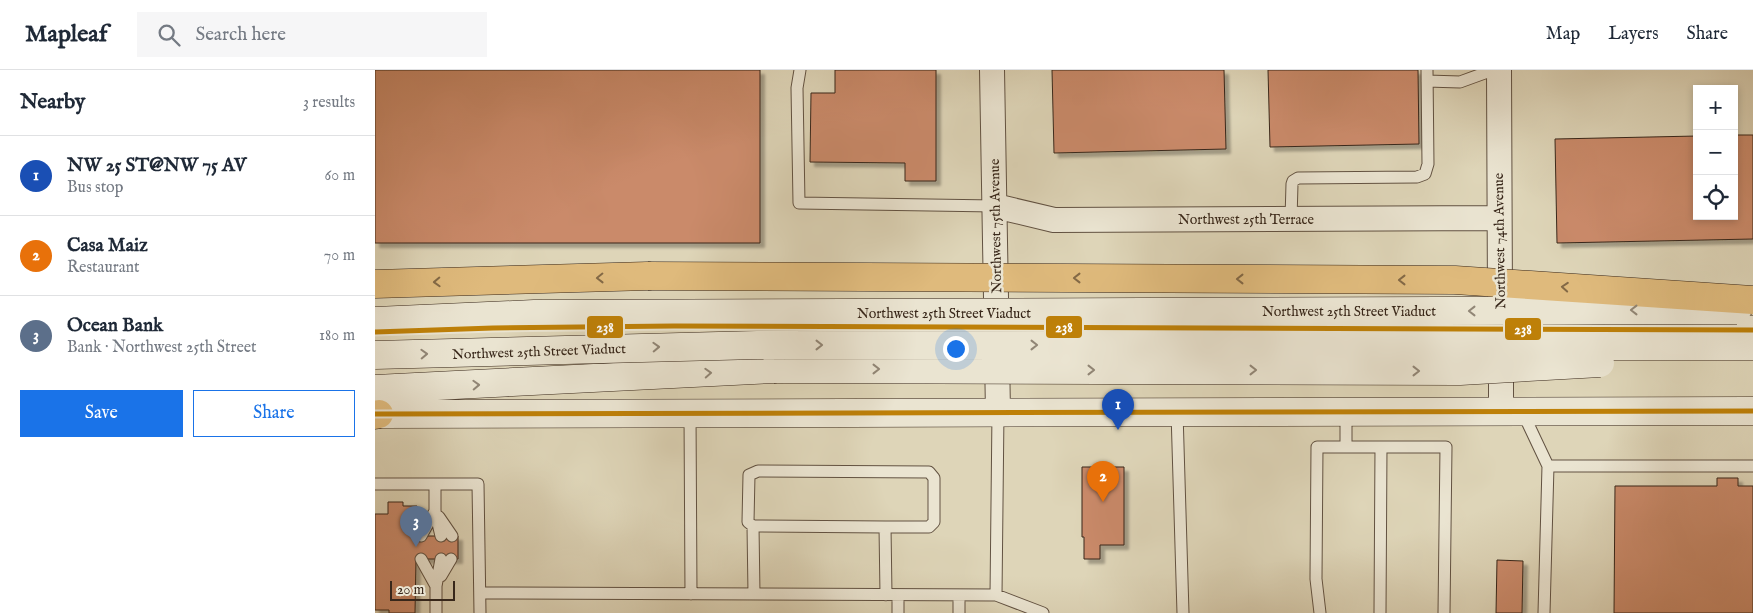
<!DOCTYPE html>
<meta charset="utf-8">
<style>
body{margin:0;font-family:"IM FELL English",serif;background:#f6f6f7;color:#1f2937}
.controls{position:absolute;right:15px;top:15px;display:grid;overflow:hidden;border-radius:0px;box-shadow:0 2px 8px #0003}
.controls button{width:45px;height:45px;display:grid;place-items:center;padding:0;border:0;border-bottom:1px solid #e0e1e3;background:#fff;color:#1f2937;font:25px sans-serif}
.scale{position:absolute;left:15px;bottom:12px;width:65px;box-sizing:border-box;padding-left:5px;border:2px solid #38271a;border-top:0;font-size:14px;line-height:18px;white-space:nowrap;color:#38271a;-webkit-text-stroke:4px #eae4d1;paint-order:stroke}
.you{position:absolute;left:580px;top:278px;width:18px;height:18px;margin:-12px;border:4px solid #fff;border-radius:50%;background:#1a73e8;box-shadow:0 0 0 8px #1a73e833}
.badge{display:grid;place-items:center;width:32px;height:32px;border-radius:50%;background:#1a73e8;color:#fff;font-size:16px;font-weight:700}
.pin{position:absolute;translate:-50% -41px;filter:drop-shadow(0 1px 2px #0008)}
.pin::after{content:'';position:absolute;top:26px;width:18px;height:15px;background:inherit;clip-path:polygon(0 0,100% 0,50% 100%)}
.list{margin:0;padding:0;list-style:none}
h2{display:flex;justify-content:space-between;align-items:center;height:65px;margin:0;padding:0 20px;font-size:21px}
h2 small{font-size:16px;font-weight:400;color:#747a83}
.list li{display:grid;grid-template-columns:32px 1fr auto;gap:15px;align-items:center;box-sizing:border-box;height:80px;padding:0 20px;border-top:1px solid #e0e1e3}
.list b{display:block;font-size:19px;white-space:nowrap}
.list p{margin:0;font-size:16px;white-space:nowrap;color:#747a83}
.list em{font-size:16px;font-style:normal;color:#747a83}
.actions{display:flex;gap:10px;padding:15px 20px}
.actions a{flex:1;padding:11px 0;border:1px solid #1a73e8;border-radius:0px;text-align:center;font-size:18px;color:#1a73e8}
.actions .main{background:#1a73e8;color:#fff}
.icon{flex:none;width:28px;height:28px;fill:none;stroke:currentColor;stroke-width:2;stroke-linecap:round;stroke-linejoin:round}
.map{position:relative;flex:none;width:1378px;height:543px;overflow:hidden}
header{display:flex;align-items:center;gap:30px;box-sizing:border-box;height:70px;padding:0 25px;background:#fff;border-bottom:1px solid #e0e1e3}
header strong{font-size:24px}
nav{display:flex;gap:28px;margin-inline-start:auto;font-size:18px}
.search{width:350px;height:45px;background:#f6f6f7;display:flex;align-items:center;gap:12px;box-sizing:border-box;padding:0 18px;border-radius:0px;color:#747a83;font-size:19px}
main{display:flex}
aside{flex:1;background:#fff}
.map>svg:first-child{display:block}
</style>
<header>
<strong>Mapleaf</strong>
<div class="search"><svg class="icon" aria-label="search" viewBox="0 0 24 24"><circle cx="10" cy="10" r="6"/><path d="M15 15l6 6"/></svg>Search here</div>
<nav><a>Map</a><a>Layers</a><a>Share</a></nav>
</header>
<main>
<aside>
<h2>Nearby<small>3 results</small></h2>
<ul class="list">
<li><span class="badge" style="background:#1a4fb4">1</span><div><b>NW 25 ST@NW 75 AV</b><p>Bus stop</p></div><em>60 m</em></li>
<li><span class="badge" style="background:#e8710a">2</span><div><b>Casa Maiz</b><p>Restaurant</p></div><em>70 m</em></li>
<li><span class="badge" style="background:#5c6f8a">3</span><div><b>Ocean Bank</b><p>Bank · Northwest 25th Street</p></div><em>180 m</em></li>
</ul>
<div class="actions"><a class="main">Save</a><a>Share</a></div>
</aside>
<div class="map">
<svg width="1378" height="543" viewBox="0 0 1378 543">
<defs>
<filter id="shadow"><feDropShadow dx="4.5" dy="4.5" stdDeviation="1" flood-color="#0004"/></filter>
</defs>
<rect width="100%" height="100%" fill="#ded5b8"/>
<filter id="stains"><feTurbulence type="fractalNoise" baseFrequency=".004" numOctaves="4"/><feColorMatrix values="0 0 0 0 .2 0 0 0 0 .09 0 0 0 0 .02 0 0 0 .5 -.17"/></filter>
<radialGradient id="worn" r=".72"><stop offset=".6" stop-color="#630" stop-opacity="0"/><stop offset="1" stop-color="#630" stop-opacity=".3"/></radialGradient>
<path fill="#ca8a6b" stroke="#38271a" filter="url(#shadow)" d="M0 0H385V173H0Z
M460 0H561V111H530V93L435 92 436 23H460Z
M677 0H849L851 79 679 83Z
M893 0H1043L1044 74 895 77Z
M1359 65H1378V169L1182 173 1180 69 1322 66V146H1359Z
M707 397H749V475H725V489H709V467H707Z
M1342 408H1363V416H1378V543H1239L1240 416H1342Z
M13 432H28V436H42L41 466H83V489H41L40 543H14V540H0V444H13Z
M1122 490 1148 491 1147 543H1121Z"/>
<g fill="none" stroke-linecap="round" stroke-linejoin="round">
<g stroke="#625242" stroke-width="13">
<path id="lane" d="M425 0 422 18 424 133 620 136
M1052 11 1085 12 1118 0
M916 149 917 114 918 111 923 108 1042 107 1050 104 1053 94 1052 0
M971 341V376
M1147 341 1173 396 1169 543
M802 342 808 543
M315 343 316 524
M1173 396H1378
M0 414H103L105 543
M60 414V441L66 466
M64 447 77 466
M378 456 379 524
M510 457 378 456 373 452 374 405 383 401 554 402 559 408V452L554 457H510L511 525
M46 466 60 441
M46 489 61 516
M66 506 76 489
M106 523 621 525 668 543
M523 525V543
M621 525 623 342
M61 543V516L66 489
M584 543V525
M945 543 941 509 942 377H1071L1069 543
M1005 543 1006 377"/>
</g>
<g stroke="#625242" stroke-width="26">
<path id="street" d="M617 0 623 342
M1124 0 1125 232
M620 136 679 150 1124 148
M1126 280V341"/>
</g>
<g stroke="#38271a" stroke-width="29">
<path id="secondary" d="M577 256 1378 260
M0 319 399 299
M0 344 1378 341"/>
</g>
<g stroke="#38271a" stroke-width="29">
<path id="highway" d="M0 214 273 206
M0 345 4 344"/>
</g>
<use href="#lane" stroke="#eae4d1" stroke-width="11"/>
<use href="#street" stroke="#eae4d1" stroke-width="24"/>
<use href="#secondary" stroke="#eae4d1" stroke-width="28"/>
<use href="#highway" stroke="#dfba7c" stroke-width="28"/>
<g stroke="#38271a" stroke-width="29" stroke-linecap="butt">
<path id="secondary-bridge" d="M0 251 159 244 1362 240
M0 285 382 275 1378 276
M399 299 1085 301 1225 293"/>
</g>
<g stroke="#38271a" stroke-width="29" stroke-linecap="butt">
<path id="highway-bridge" d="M273 206 1080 210 1378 230"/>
</g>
<use href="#secondary-bridge" stroke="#eae4d1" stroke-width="28"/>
<use href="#highway-bridge" stroke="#dfba7c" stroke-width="28"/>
<g stroke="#eae4d1" stroke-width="9">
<path id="bus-1" d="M0 262 118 258 299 256 1378 260
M0 344 1378 341"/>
</g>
<use href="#bus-1" stroke="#be8008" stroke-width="5"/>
</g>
<defs><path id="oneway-chevron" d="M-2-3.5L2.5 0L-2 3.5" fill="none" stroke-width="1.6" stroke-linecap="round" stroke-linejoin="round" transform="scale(1.25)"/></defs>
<g stroke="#836946">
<use href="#oneway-chevron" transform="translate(225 208) rotate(179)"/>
<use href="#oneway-chevron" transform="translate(702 208) rotate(-180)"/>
<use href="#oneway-chevron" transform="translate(865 209) rotate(-180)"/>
<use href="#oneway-chevron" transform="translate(1027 210) rotate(-180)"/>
<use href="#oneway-chevron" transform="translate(62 212) rotate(178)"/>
<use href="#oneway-chevron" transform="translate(1190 217) rotate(-176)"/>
</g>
<g stroke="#918676">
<use href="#oneway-chevron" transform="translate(1259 240) rotate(180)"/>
<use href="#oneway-chevron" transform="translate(1097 241) rotate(180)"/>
<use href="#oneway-chevron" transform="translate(444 275)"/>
<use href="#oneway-chevron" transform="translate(659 275)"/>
<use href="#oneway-chevron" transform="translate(281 277) rotate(-2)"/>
<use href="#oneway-chevron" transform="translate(49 284) rotate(-2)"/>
<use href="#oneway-chevron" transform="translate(501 299)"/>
<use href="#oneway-chevron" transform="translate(716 300)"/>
<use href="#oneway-chevron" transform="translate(878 300)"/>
<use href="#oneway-chevron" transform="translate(1041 301)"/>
<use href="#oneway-chevron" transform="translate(333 303) rotate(-3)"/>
<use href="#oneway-chevron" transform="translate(101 315) rotate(-2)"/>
</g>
<g text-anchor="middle" stroke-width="5" stroke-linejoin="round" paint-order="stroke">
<g font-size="14" fill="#38271a" stroke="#eae4d1">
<text x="871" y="154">Northwest 25th Terrace</text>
<text transform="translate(620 156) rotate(-91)" y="5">Northwest 75th Avenue</text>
<text transform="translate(1124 171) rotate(-91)" y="5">Northwest 74th Avenue</text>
<text x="974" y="246">Northwest 25th Street Viaduct</text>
<text x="569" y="248">Northwest 25th Street Viaduct</text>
<text transform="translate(164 281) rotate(-2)" y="5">Northwest 25th Street Viaduct</text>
</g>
</g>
<g stroke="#eae4d1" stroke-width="2">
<rect x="211" y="245" width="38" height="24" rx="5" fill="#be8008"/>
<rect x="670" y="245" width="38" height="24" rx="5" fill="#be8008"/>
<rect x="1129" y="247" width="38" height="24" rx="5" fill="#be8008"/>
</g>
<g font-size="14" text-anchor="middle" font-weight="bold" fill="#fff">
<text x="230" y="262">238</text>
<text x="689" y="262">238</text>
<text x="1148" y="264">238</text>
</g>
<rect width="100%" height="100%" filter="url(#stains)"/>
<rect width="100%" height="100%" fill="url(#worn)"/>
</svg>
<div class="controls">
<button>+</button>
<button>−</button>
<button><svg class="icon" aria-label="locate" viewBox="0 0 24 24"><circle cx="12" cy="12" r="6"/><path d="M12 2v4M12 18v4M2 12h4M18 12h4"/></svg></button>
</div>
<div class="scale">20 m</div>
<div class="you"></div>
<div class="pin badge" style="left:743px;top:360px;background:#1a4fb4">1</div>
<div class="pin badge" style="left:728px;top:432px;background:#e8710a">2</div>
<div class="pin badge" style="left:41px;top:477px;background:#5c6f8a">3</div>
</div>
</main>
